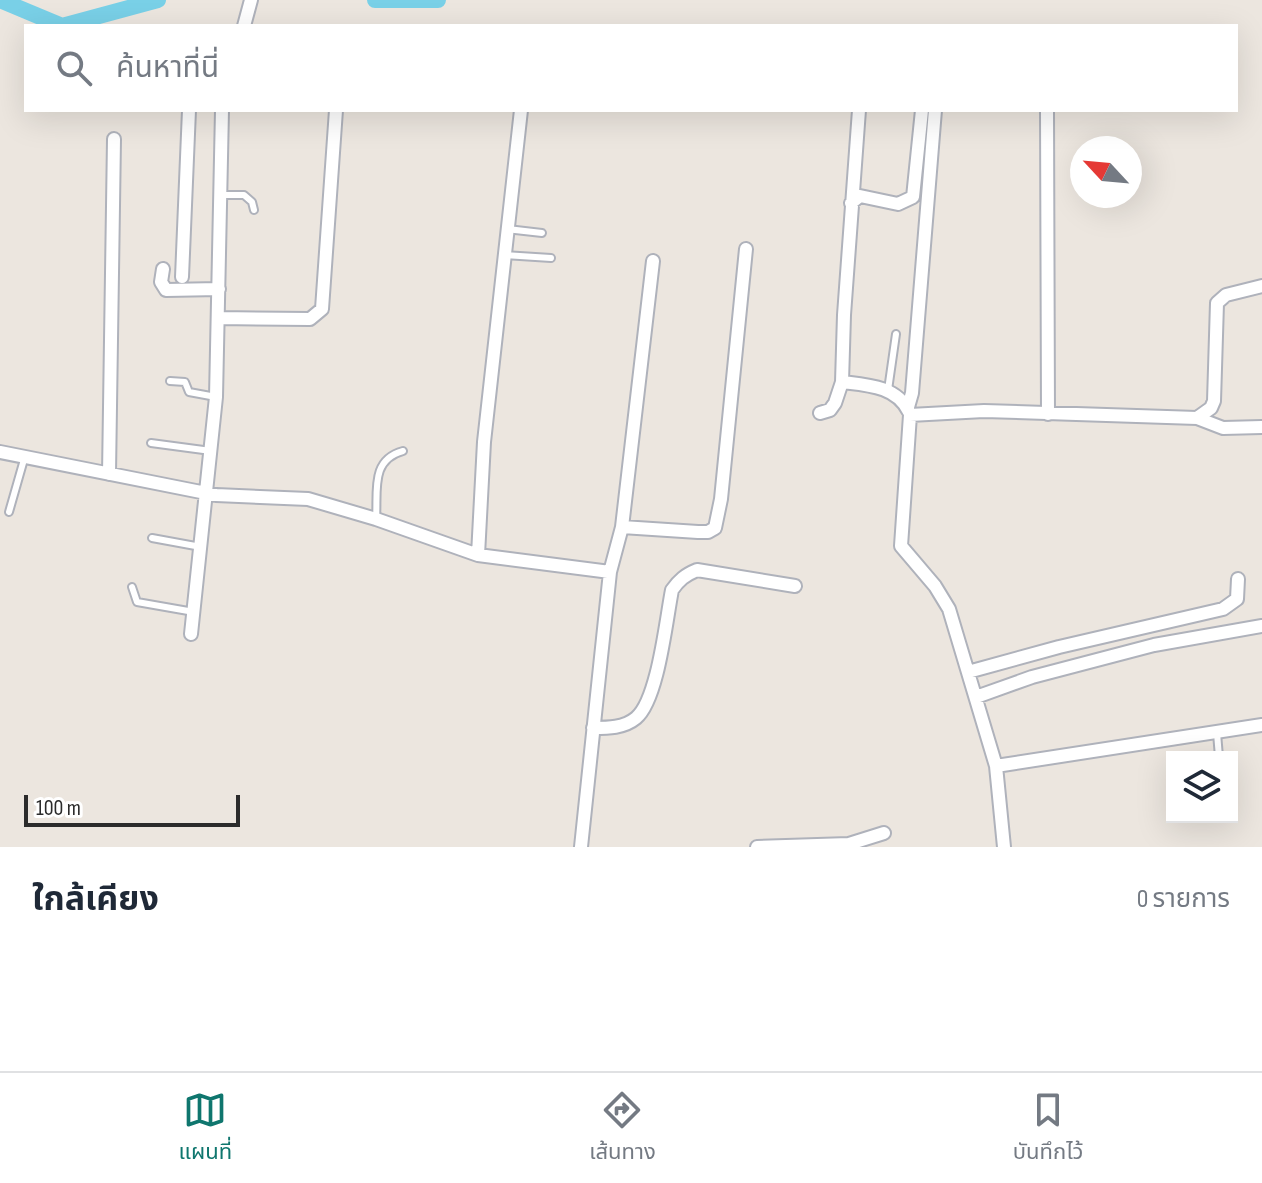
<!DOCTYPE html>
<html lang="th">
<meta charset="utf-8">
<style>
body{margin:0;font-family:"Sofia Sans Condensed","Noto Sans Thai",sans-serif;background:#f2f2f3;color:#1f2937}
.controls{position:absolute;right:24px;bottom:24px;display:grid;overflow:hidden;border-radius:0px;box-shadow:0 8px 32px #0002}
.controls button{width:72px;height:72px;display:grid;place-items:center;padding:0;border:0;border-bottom:2px solid #e0e1e3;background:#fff;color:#1f2937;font:40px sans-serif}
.compass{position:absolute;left:1070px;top:136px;width:72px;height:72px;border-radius:50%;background:#fff;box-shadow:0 8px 32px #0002;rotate:296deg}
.scale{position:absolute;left:24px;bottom:20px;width:216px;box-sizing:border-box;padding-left:8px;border:4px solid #2b2b2b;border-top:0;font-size:22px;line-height:28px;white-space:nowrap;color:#2b2b2b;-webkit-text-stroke:6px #fff;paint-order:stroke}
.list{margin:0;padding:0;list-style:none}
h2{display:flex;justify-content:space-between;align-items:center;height:104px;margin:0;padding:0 32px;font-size:34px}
h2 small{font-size:26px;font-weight:400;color:#747a83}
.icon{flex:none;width:44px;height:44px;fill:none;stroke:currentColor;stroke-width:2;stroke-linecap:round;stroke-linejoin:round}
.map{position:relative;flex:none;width:1262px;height:847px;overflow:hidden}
.search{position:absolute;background:#fff;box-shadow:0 8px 32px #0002;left:24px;right:24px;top:24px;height:88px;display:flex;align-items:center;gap:20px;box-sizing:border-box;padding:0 28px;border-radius:0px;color:#747a83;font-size:30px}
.sheet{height:224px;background:#fff}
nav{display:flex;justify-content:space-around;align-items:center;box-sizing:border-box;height:112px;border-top:2px solid #e0e1e3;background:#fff;font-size:22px;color:#747a83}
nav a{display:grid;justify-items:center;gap:4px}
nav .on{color:#0f766e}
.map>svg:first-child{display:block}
</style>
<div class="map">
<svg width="1262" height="847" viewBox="0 0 1262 847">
<rect width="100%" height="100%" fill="#ece6df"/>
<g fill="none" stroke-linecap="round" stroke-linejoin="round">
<path stroke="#79d0e7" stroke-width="16" d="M0 0 62 26 158 0
M375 0H438"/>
<g stroke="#afb2bb" stroke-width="10">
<path id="service" d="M221 195H244L252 202 254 210
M507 229 542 233
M504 255 551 258
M170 381 185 382 189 392 216 397
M888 390 896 334
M151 443 211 451
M9 512 25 456
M376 519C378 491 370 460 403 451
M152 538 201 547
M132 587 137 602 194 612
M1217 733 1219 757"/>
</g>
<g stroke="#afb2bb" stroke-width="16">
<path id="minor" d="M244 26 251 0
M1047 110 1048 414
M851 203 860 196 898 204 913 197 922 110
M163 269 161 282 166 290 219 289
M182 277 189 110
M218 318 310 319 322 309 336 110
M842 382C867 385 897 386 909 412
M908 407 912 393 935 110
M820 413 830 410 835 403 842 382 844 315 859 110
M1197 418 1223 428 1262 427
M0 452 216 495 308 499 376 519 478 555 610 572 581 847
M109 474 114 139
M622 527 698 532H708L715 528 721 499 746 249
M478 555 484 442 521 110
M610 572 622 527 653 261
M191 634 216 397 222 110
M968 672 1059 647 1223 609 1237 599 1238 579
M976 697 1032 677 1154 645 1262 626
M593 728C608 728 624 728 636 718 658 700 666 620 672 590 679 580 685 575 697 570L795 586
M996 766 1262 725
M757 847 849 844 884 833
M1004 847 996 766 949 609 935 586 901 546 910 415 984 411 1197 418 1211 408 1214 401 1217 303 1226 295 1262 286"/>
</g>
<use href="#service" stroke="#fff" stroke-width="6"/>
<use href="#minor" stroke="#fff" stroke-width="12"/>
</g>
</svg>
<div class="controls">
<button><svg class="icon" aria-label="layers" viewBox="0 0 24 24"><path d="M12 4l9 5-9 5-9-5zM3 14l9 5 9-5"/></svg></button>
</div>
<svg class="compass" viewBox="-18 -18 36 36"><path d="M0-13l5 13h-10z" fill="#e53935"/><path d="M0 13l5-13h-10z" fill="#747a83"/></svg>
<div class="scale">100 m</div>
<div class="search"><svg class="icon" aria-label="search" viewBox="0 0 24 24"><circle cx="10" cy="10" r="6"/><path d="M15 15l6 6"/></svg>ค้นหาที่นี่</div>
</div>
<section class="sheet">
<h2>ใกล้เคียง<small>0 รายการ</small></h2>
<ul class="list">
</ul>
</section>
<nav>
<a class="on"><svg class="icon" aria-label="map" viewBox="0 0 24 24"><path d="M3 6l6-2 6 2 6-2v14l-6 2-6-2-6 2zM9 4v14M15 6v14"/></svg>แผนที่</a>
<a><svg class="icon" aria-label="directions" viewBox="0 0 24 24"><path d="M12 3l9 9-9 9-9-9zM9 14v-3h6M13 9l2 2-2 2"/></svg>เส้นทาง</a>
<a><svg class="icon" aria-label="saved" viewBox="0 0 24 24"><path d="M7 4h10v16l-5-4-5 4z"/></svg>บันทึกไว้</a>
</nav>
